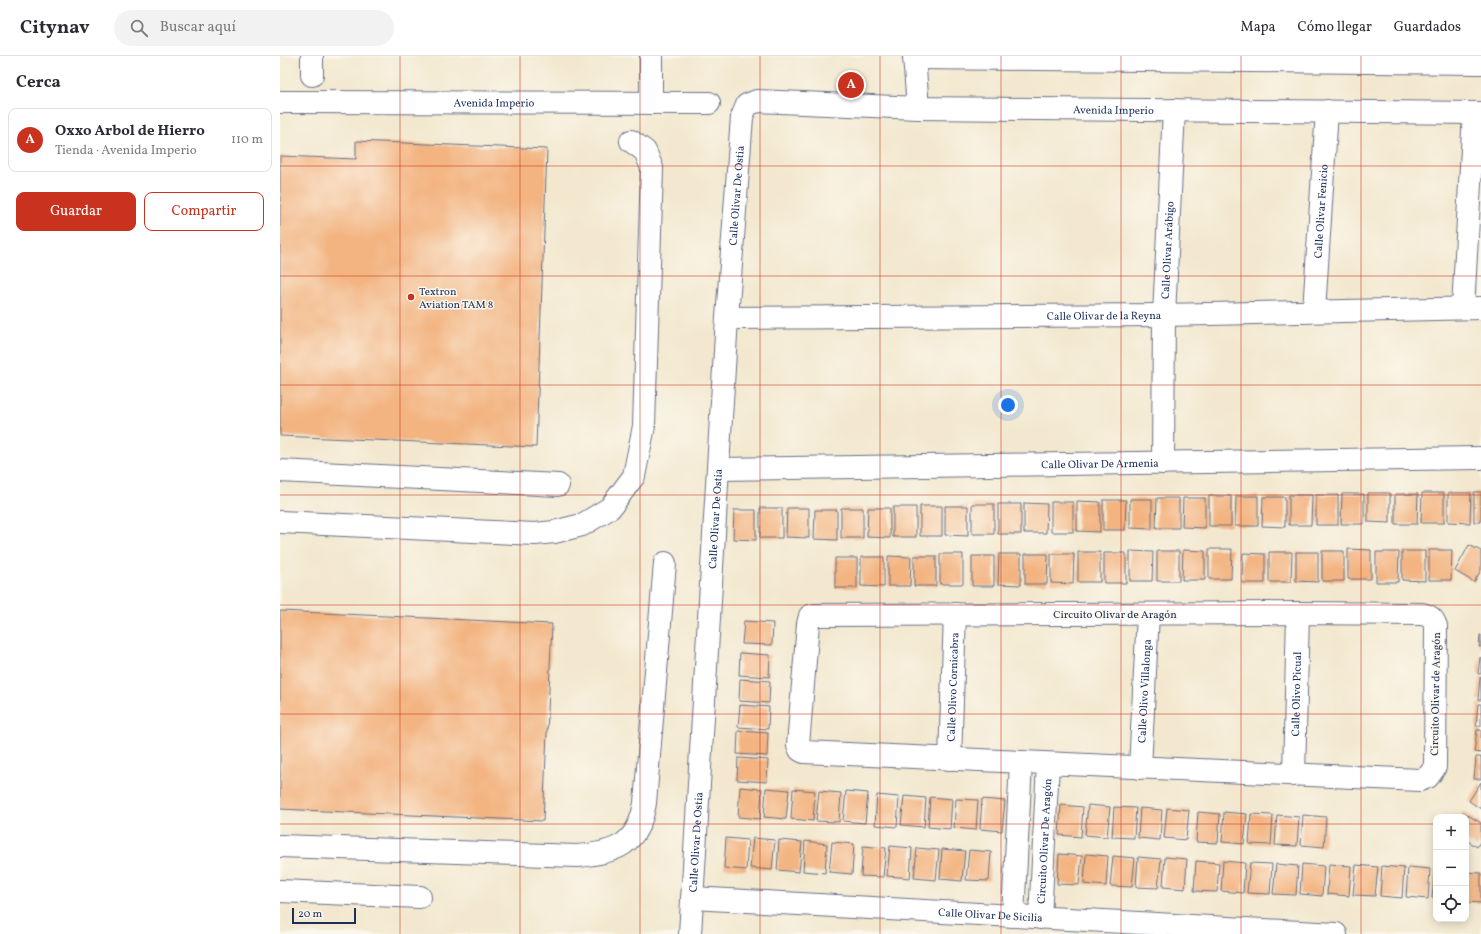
<!DOCTYPE html>
<html lang="es">
<meta charset="utf-8">
<style>
body{margin:0;font-family:Vollkorn,serif;background:#f2f2f3;color:#2b2b33}
.controls{position:absolute;right:12px;bottom:12px;display:grid;overflow:hidden;border-radius:8px;box-shadow:0 2px 10px #0003}
.controls button{width:36px;height:36px;display:grid;place-items:center;padding:0;border:0;border-bottom:1px solid #e1e1e2;background:#fff;color:#2b2b33;font:20px sans-serif}
.scale{position:absolute;left:12px;bottom:10px;width:64px;box-sizing:border-box;padding-left:4px;border:2px solid #1b2f5e;border-top:0;font-size:11px;line-height:14px;white-space:nowrap;color:#1b2f5e;-webkit-text-stroke:3px #fbf7ec;paint-order:stroke}
.you{position:absolute;left:728px;top:349px;width:14px;height:14px;margin:-10px;border:3px solid #fff;border-radius:50%;background:#1a73e8;box-shadow:0 0 0 6px #1a73e833}
.badge{display:grid;place-items:center;width:26px;height:26px;border-radius:50%;background:#c8321e;color:#fff;font-size:13px;font-weight:700}
.pin{position:absolute;translate:-50% -50%;border:2px solid #fff;box-shadow:0 1px 4px #0006}
.list{margin:0;padding:0;list-style:none}
h2{display:flex;justify-content:space-between;align-items:center;height:52px;margin:0;padding:0 16px;font-size:17px}
h2 small{font-size:13px;font-weight:400;color:#7c7c81}
.list li{display:grid;grid-template-columns:26px 1fr auto;gap:12px;align-items:center;box-sizing:border-box;height:64px;margin:0 8px 8px;padding:0 8px;border:1px solid #e1e1e2;border-radius:8px}
.list b{display:block;font-size:15px;white-space:nowrap}
.list p{margin:0;font-size:13px;white-space:nowrap;color:#7c7c81}
.list em{font-size:13px;font-style:normal;color:#7c7c81}
.actions{display:flex;gap:8px;padding:12px 16px}
.actions a{flex:1;padding:9px 0;border:1px solid #c8321e;border-radius:8px;text-align:center;font-size:14px;color:#c8321e}
.actions .main{background:#c8321e;color:#fff}
.icon{flex:none;width:22px;height:22px;fill:none;stroke:currentColor;stroke-width:2;stroke-linecap:round;stroke-linejoin:round}
.map{position:relative;flex:none;width:1201px;height:878px;overflow:hidden}
header{display:flex;align-items:center;gap:24px;box-sizing:border-box;height:56px;padding:0 20px;background:#fff;border-bottom:1px solid #e1e1e2}
header strong{font-size:19px}
nav{display:flex;gap:22px;margin-inline-start:auto;font-size:14px}
.search{width:280px;height:36px;background:#f2f2f3;display:flex;align-items:center;gap:10px;box-sizing:border-box;padding:0 14px;border-radius:22px;color:#7c7c81;font-size:15px}
main{display:flex}
aside{flex:1;background:#fff}
.map>svg:first-child{display:block}
</style>
<header>
<strong>Citynav</strong>
<div class="search"><svg class="icon" aria-label="search" viewBox="0 0 24 24"><circle cx="10" cy="10" r="6"/><path d="M15 15l6 6"/></svg>Buscar aquí</div>
<nav><a>Mapa</a><a>Cómo llegar</a><a>Guardados</a></nav>
</header>
<main>
<aside>
<h2>Cerca<small></small></h2>
<ul class="list">
<li><span class="badge">A</span><div><b>Oxxo Arbol de Hierro</b><p>Tienda · Avenida Imperio</p></div><em>110 m</em></li>
</ul>
<div class="actions"><a class="main">Guardar</a><a>Compartir</a></div>
</aside>
<div class="map">
<svg width="1201" height="878" viewBox="0 0 1201 878">
<rect width="100%" height="100%" fill="#fbf7ec"/>
<filter id="ink" filterUnits="userSpaceOnUse"><feTurbulence type="fractalNoise" baseFrequency=".025" numOctaves="2"/><feDisplacementMap in="SourceGraphic" scale="8" xChannelSelector="R" yChannelSelector="G"/><feConvolveMatrix kernelMatrix="1 2 1 2 8 2 1 2 1" color-interpolation-filters="sRGB"/></filter>
<filter id="wash" filterUnits="userSpaceOnUse"><feTurbulence type="fractalNoise" baseFrequency=".012" numOctaves="4" result="noise"/><feDisplacementMap in="SourceGraphic" scale="16" xChannelSelector="R" yChannelSelector="G"/><feGaussianBlur stdDeviation="0.9" result="paint"/><feColorMatrix in="noise" values="0 0 0 0 0 0 0 0 0 0 0 0 0 0 0 0 0 1.4 0 .05"/><feComposite in="paint" operator="in"/></filter>
<g filter="url(#wash)">
<rect width="100%" height="100%" fill="#f3e8cf"/>
<g id="blocks">
<path fill="#f3b481" d="M76 85 267 93 256 391 0 380V100L76 103Z
M1194 436H1201V466H1194Z
M1088 437H1110V467L1088 466Z
M1142 437H1164V467H1141Z
M1168 437H1191L1190 467 1168 466Z
M1062 438H1084V468H1061Z
M1115 438H1138L1137 468H1115Z
M1009 439H1032L1031 469H1009Z
M1036 439H1058V469H1036Z
M929 440H951V470H929Z
M956 440H978V470H955Z
M983 441H1005V471L982 470Z
M877 442H899V472H876Z
M903 442H925V472L902 471Z
M850 443H872V473L850 472Z
M823 444H846L845 474H823Z
M797 445 820 446V476L797 475Z
M771 446H793V476H771Z
M744 447 767 448 766 477H744Z
M692 448H714V478H692Z
M718 448H741V478H718Z
M640 450H662V480H640Z
M665 450H688V480L665 479Z
M613 451H636V481H613Z
M480 452H502V482H480Z
M507 452H529V482L506 481Z
M561 452H583V482H561Z
M588 452H610V482L587 481Z
M454 454H476V484L453 483Z
M535 454H557V484L534 483Z
M1189 489 1201 495V514L1194 526 1175 515Z
M929 493H952L951 523H929Z
M1068 493 1091 494V523H1068Z
M903 494 925 495V524H902Z
M1149 494H1172L1171 524H1149Z
M850 495 873 496 872 525H850Z
M877 495H899V525H877Z
M1042 495H1064V525H1042Z
M1122 495H1145V525L1122 524Z
M798 496H820V526H798Z
M989 496H1012L1011 526H989Z
M1016 496H1038V526L1016 525Z
M1096 496H1119L1118 526H1096Z
M824 497H846V527H824Z
M963 497 985 498V527H962Z
M660 498H683V528H660Z
M719 498H741V529L718 528Z
M745 498H768L767 528H745Z
M771 498H794L793 528 771 527Z
M608 500 631 501 630 530H608Z
M634 500H656V530H634Z
M692 500H714V530H692Z
M581 501H604V531L581 530Z
M555 502H577V532H555Z
M0 555 272 568 263 765 0 753Z
M464 565 493 567 492 589 462 588Z
M1200 579H1201V591H1199Z
M460 597 490 599 489 621 459 619Z
M1200 601 1201 602V618H1198Z
M1200 621H1201V644H1198Z
M460 623 490 625 489 647 459 645Z
M1198 648H1201V670H1196Z
M460 649 489 651 488 673 458 671Z
M1197 674H1201V697L1194 696Z
M458 675 488 677 487 700 457 698Z
M1196 701H1201V723H1194Z
M458 702 488 704 487 726 457 724Z
M1201 726V753L1189 745Z
M460 731 482 733 480 763 458 761Z
M486 732 509 734 506 763 484 761Z
M513 733 535 735 533 765 511 763Z
M539 735 561 737 559 766 536 765Z
M566 735 588 737 585 767 563 765Z
M597 739 619 741 617 771 595 769Z
M624 740 646 742 644 771 621 769Z
M650 741 672 743 670 773 648 771Z
M676 743 698 744 696 774 674 772Z
M702 743 725 745 722 775 700 773Z
M781 749 803 751 801 781 779 779Z
M808 749 830 751 827 781 805 779Z
M834 751 856 752 854 782 832 781Z
M860 752 882 754 880 784 858 782Z
M887 752 909 754 906 784 884 782Z
M918 756 940 758 938 787 916 786Z
M944 756 967 758 964 788 942 786Z
M1183 756 1201 767V784L1197 791 1186 784V761H1180Z
M971 758 993 759 991 789 969 788Z
M997 759 1019 761 1017 790 995 789Z
M1023 759 1046 761 1044 791 1021 789Z
M446 782 468 784 466 814 444 812Z
M473 782 495 784 492 814 470 812Z
M499 784 522 786 519 816 497 814Z
M525 785 547 788 545 817 523 815Z
M552 786 574 788 572 818 549 816Z
M583 790 606 792 603 821 581 820Z
M610 790 632 792 630 822 607 820Z
M637 792 659 794 656 824 634 822Z
M662 793 685 795 682 825 660 823Z
M689 794 711 796 709 825 686 824Z
M779 798 802 800 799 829 777 828Z
M806 798 828 800 826 830 804 828Z
M833 800 855 802 852 831 830 830Z
M858 801 881 803 878 832 856 831Z
M885 801 907 803 905 833 883 831Z
M916 805 939 807 937 836 914 835Z
M943 805 965 807 963 837 941 835Z
M970 807 992 808 990 838 967 837Z
M996 808 1018 810 1016 839 993 838Z
M1022 808 1044 810 1042 840 1020 838Z
M1049 808 1071 810 1069 840 1047 838Z
M1076 809 1098 811 1095 840 1073 839Z
M1102 810 1124 812 1122 842 1100 840Z
M1128 811 1150 813 1148 843 1126 841Z
M1155 812H1156V842H1152Z
M1186 816 1201 817V847L1186 846Z"/>
</g>
</g>
<g filter="url(#ink)">
<use href="#blocks" fill-opacity="0" stroke="#677086" stroke-width="1"/>
<g fill="none" stroke-linecap="round" stroke-linejoin="round">
<g stroke="#677086" stroke-width="24">
<g id="minor">
<path d="M634 0 638 52"/>
<path d="M634 2 1201 7"/>
<path d="M32 19V0"/>
<path id="s1" d="M0 46 429 47"/>
<path d="M371 47V0"/>
<path d="M1183 252 1194 57"/>
<path id="s2" d="M1034 255 1047 55"/>
<path id="s3" d="M447 262 884 259 1201 252"/>
<path id="s4" d="M883 407 884 259 894 54"/>
<path id="s5" d="M439 413 1201 402"/>
<path d="M0 415 278 429"/>
<path d="M0 466 255 478 274 476 302 469 330 452 354 420 364 370 372 112 365 95 351 85"/>
<path d="M1018 557 1142 558C1150 560 1153 562 1156 570L1155 711 1148 721 1140 724 524 696 520 694 518 689 528 568 530 560 533 559Z"/>
<path id="s6" d="M670 703 675 558"/>
<path id="s7" d="M860 712 868 558"/>
<path id="s8" d="M1014 719 1018 557"/>
<path d="M0 790 297 800C336 797 358 789 365 747L385 507"/>
<path d="M0 835 140 841"/>
<path id="s9" d="M412 842 1056 878"/>
<path d="M733 860 741 707"/>
<path id="s10" d="M760 862 768 708"/>
<path id="s11" d="M410 878 447 262 462 61 467 49 477 45 638 52 1201 57"/>
</g>
</g>
<use href="#minor" stroke="#fff" stroke-width="22"/>
</g>
</g>
<path fill="none" stroke="#c8321e" stroke-width="1" stroke-opacity="0.55" d="M120 0V878M240 0V878M360 0V878M480 0V878M600 0V878M721 0V878M841 0V878M961 0V878M1081 0V878M0 110H1201M0 220H1201M0 329H1201M0 439H1201M0 549H1201M0 658H1201M0 768H1156M1186 768H1201"/>
<circle fill="#c8321e" stroke="#fbf7ec" stroke-width="1.5" cx="131" cy="241" r="4"/>
<g text-anchor="middle" stroke-width="3" stroke-linejoin="round" paint-order="stroke">
<g font-size="11" fill="#1b2f5e" stroke="#fbf7ec">
<text dy="4" stroke="none"><textPath href="#s1" startOffset="214">Avenida Imperio</textPath></text>
<text dy="4" stroke="none"><textPath href="#s11" startOffset="1199">Avenida Imperio</textPath></text>
<text dy="4" stroke="none"><textPath href="#s11" startOffset="740">Calle Olivar De Ostia</textPath></text>
<text dy="4" stroke="none"><textPath href="#s2" startOffset="100">Calle Olivar Fenicio</textPath></text>
<text dy="4" stroke="none"><textPath href="#s4" startOffset="213">Calle Olivar Arábigo</textPath></text>
<text dy="4" stroke="none"><textPath href="#s3" startOffset="377">Calle Olivar de la Reyna</textPath></text>
<text dy="4" stroke="none"><textPath href="#s5" startOffset="381">Calle Olivar De Armenia</textPath></text>
<text dy="4" stroke="none"><textPath href="#s11" startOffset="416">Calle Olivar De Ostia</textPath></text>
<text x="835" y="562">Circuito Olivar de Aragón</text>
<text dy="4" stroke="none"><textPath href="#s6" startOffset="72">Calle Olivo Cornicabra</textPath></text>
<text dy="4" stroke="none"><textPath href="#s7" startOffset="77">Calle Olivo Villalonga</textPath></text>
<text dy="4" stroke="none"><textPath href="#s8" startOffset="81">Calle Olivo Picual</textPath></text>
<text transform="translate(1155 638) rotate(-89)" y="4">Circuito Olivar de Aragón</text>
<text dy="4" stroke="none"><textPath href="#s10" startOffset="77">Circuito Olivar De Aragón</textPath></text>
<text dy="4" stroke="none"><textPath href="#s11" startOffset="92">Calle Olivar De Ostia</textPath></text>
<text dy="4" stroke="none"><textPath href="#s9" startOffset="299">Calle Olivar De Sicilia</textPath></text>
</g>
<g font-size="11" fill="#1b2f5e" stroke="#fbf7ec" text-anchor="start">
<text x="139" y="239">Textron<tspan x="139" dy="13">Aviation TAM 8</tspan></text>
</g>
</g>
</svg>
<div class="controls">
<button>+</button>
<button>−</button>
<button><svg class="icon" aria-label="locate" viewBox="0 0 24 24"><circle cx="12" cy="12" r="6"/><path d="M12 2v4M12 18v4M2 12h4M18 12h4"/></svg></button>
</div>
<div class="scale">20 m</div>
<div class="you"></div>
<div class="pin badge" style="left:571px;top:29px">A</div>
</div>
</main>
